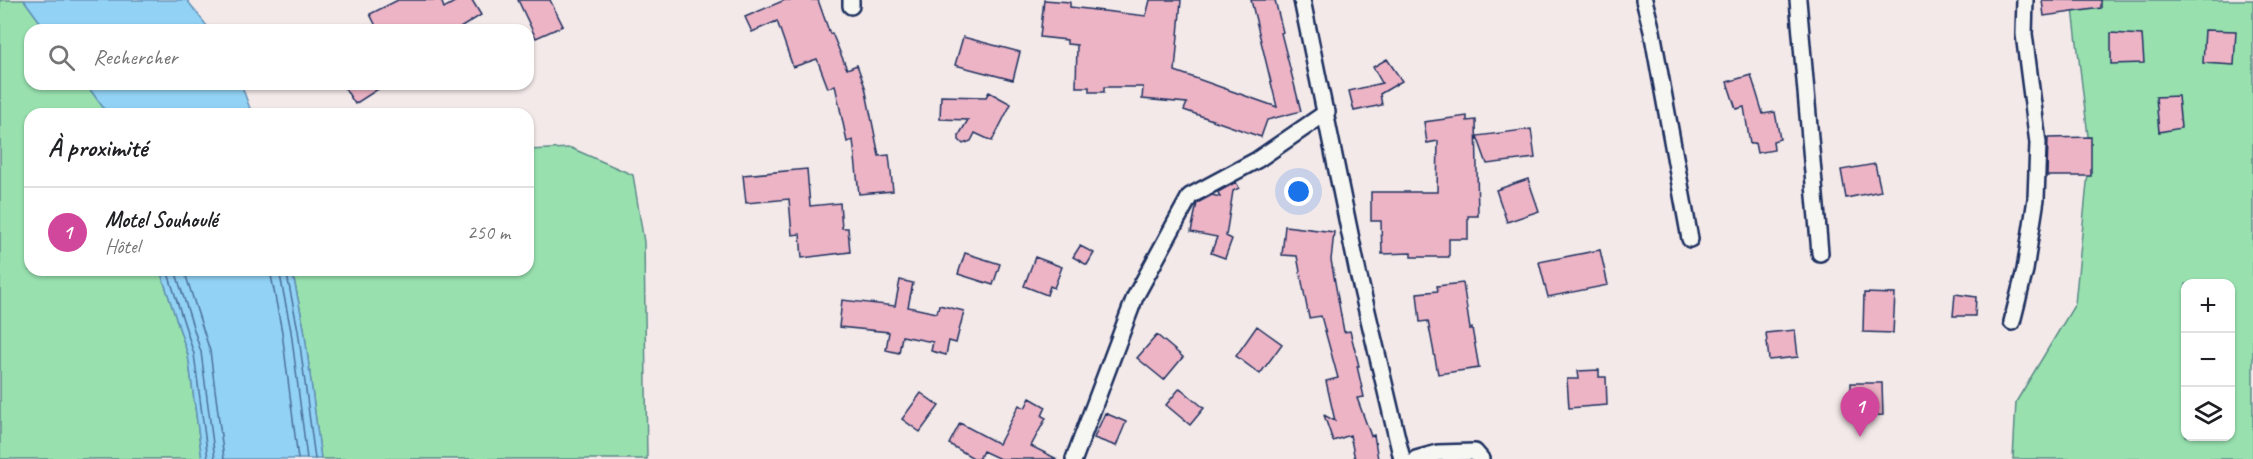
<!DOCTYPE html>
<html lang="fr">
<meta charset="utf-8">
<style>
body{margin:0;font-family:Caveat,sans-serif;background:#f2f2f2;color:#202124}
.controls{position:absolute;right:18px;bottom:18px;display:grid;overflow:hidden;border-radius:12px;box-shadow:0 2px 4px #0004}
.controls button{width:54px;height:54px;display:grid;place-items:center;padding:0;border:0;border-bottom:2px solid #e0e0e0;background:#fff;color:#202124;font:30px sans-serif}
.you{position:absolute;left:1299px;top:192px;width:21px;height:21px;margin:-15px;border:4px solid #fff;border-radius:50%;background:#1a73e8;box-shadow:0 0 0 9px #1a73e833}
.badge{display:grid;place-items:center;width:39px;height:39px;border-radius:50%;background:#ea580c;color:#fff;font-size:20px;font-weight:700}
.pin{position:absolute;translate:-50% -50px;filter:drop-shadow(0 2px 3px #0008)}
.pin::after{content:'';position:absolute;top:32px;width:21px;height:18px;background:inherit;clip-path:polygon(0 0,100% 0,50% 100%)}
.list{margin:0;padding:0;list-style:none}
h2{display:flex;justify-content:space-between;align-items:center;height:78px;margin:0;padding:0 24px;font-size:26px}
h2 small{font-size:20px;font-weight:400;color:#757577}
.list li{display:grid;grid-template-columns:39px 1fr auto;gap:18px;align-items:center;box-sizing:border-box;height:90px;padding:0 24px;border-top:2px solid #e0e0e0}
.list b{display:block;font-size:22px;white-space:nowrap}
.list p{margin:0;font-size:20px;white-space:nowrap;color:#757577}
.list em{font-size:20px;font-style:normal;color:#757577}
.icon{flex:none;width:33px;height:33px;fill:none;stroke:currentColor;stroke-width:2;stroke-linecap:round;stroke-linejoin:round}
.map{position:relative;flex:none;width:2253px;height:459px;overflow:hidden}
.search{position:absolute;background:#fff;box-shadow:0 2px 4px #0004;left:24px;top:24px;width:510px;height:66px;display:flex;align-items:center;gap:15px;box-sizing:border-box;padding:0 21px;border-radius:18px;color:#757577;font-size:22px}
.panel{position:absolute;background:#fff;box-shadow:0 2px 4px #0004;left:24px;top:108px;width:510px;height:168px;border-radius:18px}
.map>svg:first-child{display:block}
</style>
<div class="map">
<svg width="2253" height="459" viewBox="0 0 2253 459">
<rect width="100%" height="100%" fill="#f4e9e9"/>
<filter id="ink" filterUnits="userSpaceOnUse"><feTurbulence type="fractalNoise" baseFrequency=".0167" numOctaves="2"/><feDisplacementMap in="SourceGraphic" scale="12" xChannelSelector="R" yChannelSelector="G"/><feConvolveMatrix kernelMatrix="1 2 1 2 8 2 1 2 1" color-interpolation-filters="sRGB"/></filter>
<g filter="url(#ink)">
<path fill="#98e1af" stroke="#5a8886" stroke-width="1.5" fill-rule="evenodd" d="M0 0H24L46 30H30V84H86L108 114H30V270H160L188 355 202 459H0Z
M2072 0H2253V459H2013L2016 402 2075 304 2090 153ZM2186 284H2230V436H2186Z
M571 148 633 175 644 242 647 459H321L304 328 292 270H528V150Z"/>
<path fill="#92d2f4" stroke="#6291b8" stroke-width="1.5" d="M24 0H187L210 30H46Z
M86 84H241L252 114H108Z
M160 270H292L304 328 321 459H202L188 355Z"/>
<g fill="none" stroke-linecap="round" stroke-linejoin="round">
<path stroke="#4b709a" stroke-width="1.5" d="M167 270 194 354 208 459
M175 270 201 352 215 459
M184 270 210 351 224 459
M270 270 282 332 298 459
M279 270 291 331 307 459
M286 270 298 330 315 459"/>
</g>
<path fill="#edb4c6" stroke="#1b2f5e" stroke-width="1.5" d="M398 0H441L444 8 458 0H472L481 15 457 30H378L370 14Z
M518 0H550L563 26 536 38Z
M785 0H818L830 34 832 33 847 69 857 65 865 87 879 156 889 155 893 191 859 194 853 140 847 142 835 85 828 88 817 59 793 67 777 21 752 32 745 17Z
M1044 0 1070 2V7L1146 16 1150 0H1181L1175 71 1277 107 1251 0H1275L1283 32 1281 33 1301 111 1267 120 1261 137 1184 110 1187 103 1142 99 1143 87H1104V92H1089V87H1076L1077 45 1067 44V40L1040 37Z
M2042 0H2101V8L2044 16Z
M2205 30 2236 31 2234 65 2203 63Z
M2111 33 2142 35 2144 63 2111 64Z
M963 37 1020 52 1013 80 955 65Z
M1387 59 1402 81 1380 94 1382 105 1354 111 1349 91 1382 83 1373 67Z
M1751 75 1763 114 1775 112 1780 139 1773 141 1774 150 1757 153 1755 143 1750 144 1744 107 1736 109 1727 82Z
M342 84H386L355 104Z
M989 92 1011 104 992 141 975 133 971 141 963 144 959 140V135L968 120 940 119 941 96 986 97Z
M2178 96 2181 128 2159 132 2156 97Z
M1467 116V121L1476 120 1478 216H1468V239H1449V257H1411V253L1382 254 1381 221H1371V192H1437L1438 141 1427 143 1424 122Z
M1531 129 1535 158 1487 164 1477 136Z
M2091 137V176H2047L2048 138Z
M1875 164 1881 191 1846 198 1841 170Z
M807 169 810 206 840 203 842 228H848L850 252 802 258 800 234 792 235 789 199 746 203 743 175Z
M1528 179 1539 211 1507 222 1496 190Z
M1236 182 1239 188 1233 191 1226 236 1232 239 1225 258 1211 253 1217 237 1191 232 1197 203 1212 195 1220 197 1218 192Z
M1285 226 1334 232 1331 260 1344 332 1350 331 1359 366H1357L1364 397 1357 398 1371 436 1374 435 1378 459H1355L1350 435 1333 441 1324 415 1335 421 1326 381 1338 378 1321 316 1309 318 1297 256 1282 255Z
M1080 246 1094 253 1087 265 1073 257Z
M1600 250 1608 285 1548 297 1539 262Z
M965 253 1000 264 993 285 958 274Z
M1035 257 1062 267 1054 288 1050 286 1047 295 1024 286Z
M900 280 913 283 908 307 937 313 939 305 964 311 956 343 949 341 946 355 931 351 933 342 902 336 899 353 886 350 889 332 839 327 842 300 895 306Z
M1463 283 1470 329 1472 328 1479 368 1438 374 1428 321 1420 322 1417 293 1438 291 1437 286Z
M1864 293 1895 294 1893 333 1863 332Z
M1955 294 1976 297 1975 316H1953Z
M1257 326 1282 344 1260 374 1236 356Z
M1795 330 1798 357 1769 360 1766 333Z
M1157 335 1183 357 1164 380 1137 358Z
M1599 370V377H1606L1607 405 1569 408 1567 379H1579L1578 371Z
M1851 383H1882L1883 415 1867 416V398H1851Z
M1180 388 1204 408 1190 425 1166 405Z
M921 393 939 406 920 432 902 419Z
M1030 398 1046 407 1042 416 1046 418 1031 446 1057 459H1000L983 451 979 459H975L949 444 960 423 999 444 1019 405 1025 408Z
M1105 413 1126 422 1116 446 1094 438Z"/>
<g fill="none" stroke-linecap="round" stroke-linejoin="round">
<g stroke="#1b2f5e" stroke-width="20">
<path id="street" d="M851 0V6
M1302 0 1358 273 1402 459
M1644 0 1652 31 1690 239
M1798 0 1820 253
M2012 322 2025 270 2036 199 2038 143 2024 34 2025 0
M1074 459 1135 297 1190 196 1257 160 1327 112
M1416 459 1438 453 1475 452 1481 459"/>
</g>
<use href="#street" stroke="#f6f6f2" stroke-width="15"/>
</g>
</g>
</svg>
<div class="controls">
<button>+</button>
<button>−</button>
<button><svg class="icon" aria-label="layers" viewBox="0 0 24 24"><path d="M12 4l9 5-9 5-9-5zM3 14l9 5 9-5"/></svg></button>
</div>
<div class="you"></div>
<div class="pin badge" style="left:1860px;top:437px;background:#d1479c">1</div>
<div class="search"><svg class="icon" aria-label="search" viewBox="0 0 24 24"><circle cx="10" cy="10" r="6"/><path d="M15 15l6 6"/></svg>Rechercher</div>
<section class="panel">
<h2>À proximité<small></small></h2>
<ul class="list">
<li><span class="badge" style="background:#d1479c">1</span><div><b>Motel Souhoulé</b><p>Hôtel</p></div><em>250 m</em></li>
</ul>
</section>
</div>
